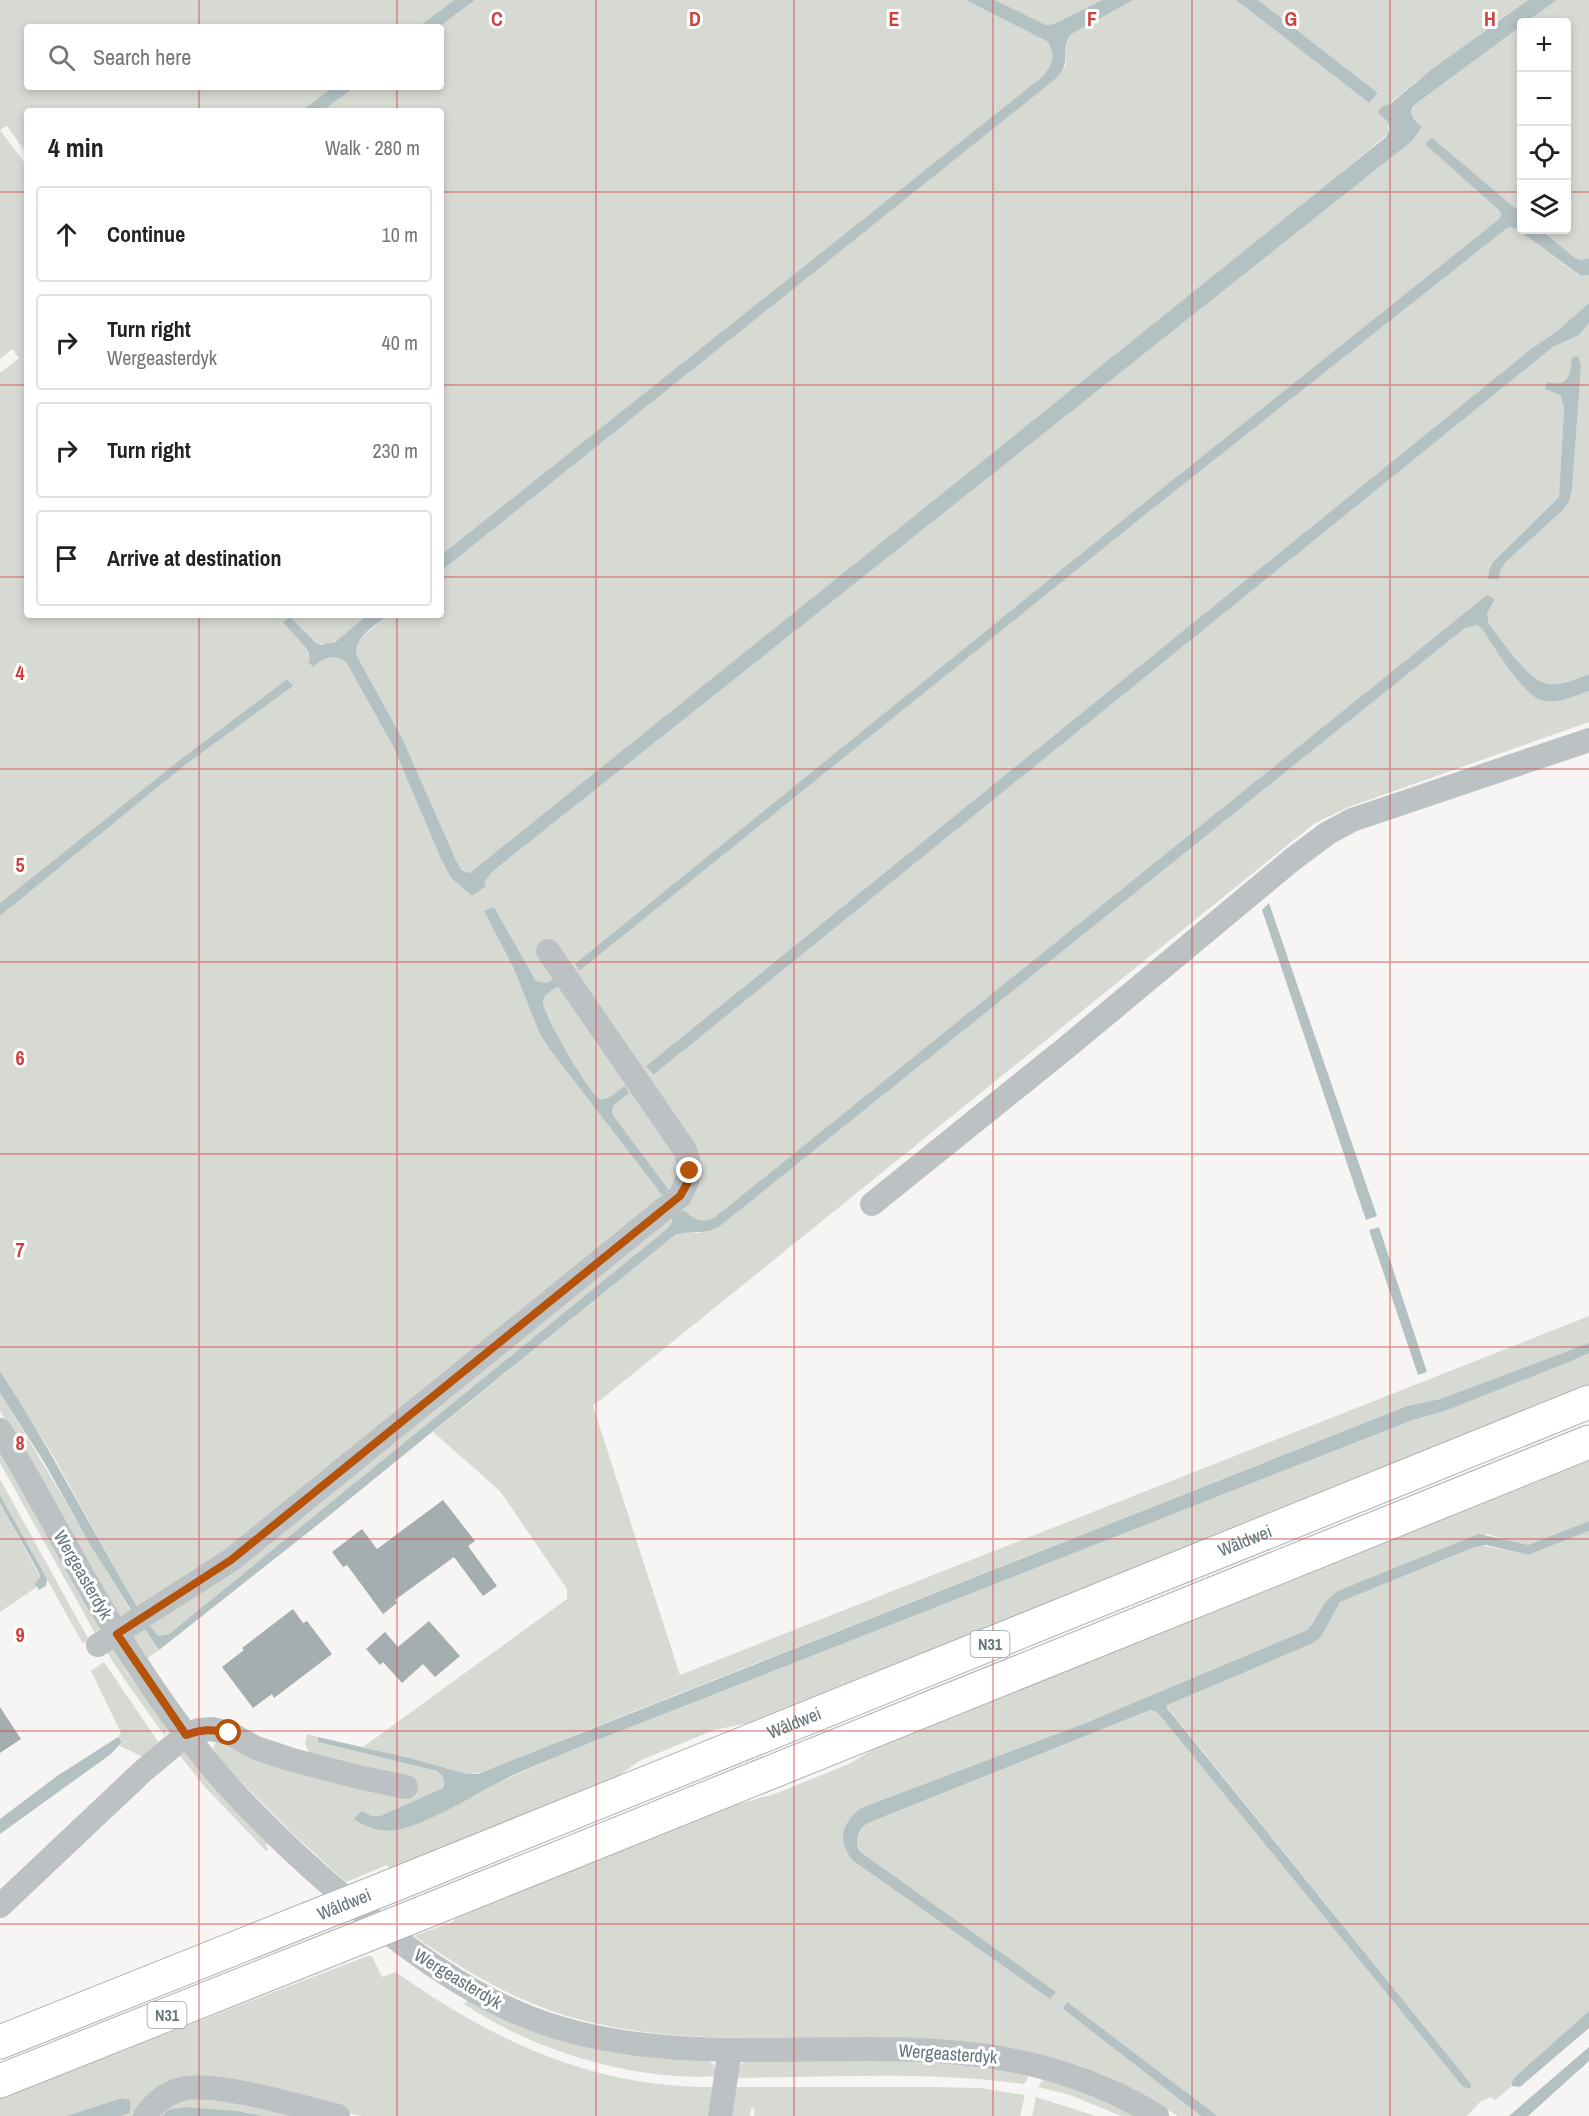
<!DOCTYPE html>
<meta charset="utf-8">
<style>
body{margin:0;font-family:"Archivo Narrow",sans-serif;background:#f6f6f6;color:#222}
.controls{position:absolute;right:18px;top:18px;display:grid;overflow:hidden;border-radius:6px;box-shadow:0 3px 9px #0003}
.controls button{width:54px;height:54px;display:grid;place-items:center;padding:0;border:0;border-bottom:2px solid #e0e0e0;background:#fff;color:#222;font:30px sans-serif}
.stop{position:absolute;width:18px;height:18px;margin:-14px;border:4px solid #b45309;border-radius:50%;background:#fff}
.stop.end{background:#b45309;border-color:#fff;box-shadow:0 2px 6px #0008}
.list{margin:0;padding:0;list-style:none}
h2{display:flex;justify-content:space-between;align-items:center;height:78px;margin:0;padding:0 24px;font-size:26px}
h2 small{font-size:20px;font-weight:400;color:#767676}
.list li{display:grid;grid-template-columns:39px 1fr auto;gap:18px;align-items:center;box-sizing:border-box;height:96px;margin:0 12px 12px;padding:0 12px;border:2px solid #e0e0e0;border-radius:6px}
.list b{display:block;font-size:22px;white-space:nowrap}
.list p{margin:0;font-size:20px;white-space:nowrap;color:#767676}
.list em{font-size:20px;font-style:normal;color:#767676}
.icon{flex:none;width:33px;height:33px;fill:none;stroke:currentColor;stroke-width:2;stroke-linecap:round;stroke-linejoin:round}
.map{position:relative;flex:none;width:1589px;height:2116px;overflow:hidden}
.search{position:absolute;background:#fff;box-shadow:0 3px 9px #0003;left:24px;top:24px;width:420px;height:66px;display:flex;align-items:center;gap:15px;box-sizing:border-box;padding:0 21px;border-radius:6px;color:#767676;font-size:22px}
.panel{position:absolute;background:#fff;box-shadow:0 3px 9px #0003;left:24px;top:108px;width:420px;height:510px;border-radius:6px}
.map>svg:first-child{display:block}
</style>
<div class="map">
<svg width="1589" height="2116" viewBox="0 0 1589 2116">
<rect width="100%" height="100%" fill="#f6f5f3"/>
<path fill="#d7dad3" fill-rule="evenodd" d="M0 0H454L418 27H27V87H334L301 111H27V154L7 126 0 130 27 166V615H368C357 625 330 653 315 642 306 635 298 625 290 617L284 622 308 652 310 658 308 662 313 667C324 658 333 653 346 662L393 746 441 859 451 878 472 896 486 886 485 881 493 871 1412 141 1422 127 1411 116 1413 106 1521 26V213L1432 139 1426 144 1500 211 1501 215 1499 219 1145 502 575 965 579 970 1151 510 1506 229 1510 227 1517 229 1580 276 1589 275V303L1557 331 1531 349 647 1065 652 1075 1553 347 1579 335 1589 323V674C1576 679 1562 686 1548 684 1527 680 1502 640 1489 624L1487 614 1495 599 1487 596 715 1217C700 1224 696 1220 683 1210L673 1217 672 1222 668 1228 169 1634 158 1636 147 1622 142 1625 159 1650 145 1660 130 1634 135 1627 233 1562 673 1207C706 1180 696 1159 676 1128L550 947 545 950 670 1134 680 1152 684 1162 685 1171 683 1182 670 1199 233 1553 214 1568 135 1618 122 1622 0 1411V1393C46 1466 88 1542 133 1615L139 1612 55 1459 0 1371V916L185 765 292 686 287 679 181 759 0 903V373L19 358 12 349 0 359ZM1576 356 1579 357 1581 367 1572 490 1569 502 1563 510 1506 562 1500 571 1499 578 1488 579 1489 570 1493 562 1559 497 1564 409 1560 395 1545 389 1547 382C1568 387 1571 376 1573 357ZM494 907 536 981 547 983 554 979 558 986C553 990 543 994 543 1002 541 1013 590 1095 600 1099 608 1101 619 1091 625 1087L629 1092 613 1106 612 1114 668 1189 662 1195 551 1051 541 1034 514 969 484 911Z
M475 0H966L1048 42C1056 56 1052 66 1042 77L441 555V111H322L355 87H441V27H439Z
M995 0H1102L1054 24 1046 25Z
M1133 0H1236L1369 103 1378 93 1258 0H1528L1432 69 1386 106 1389 133 1332 181 477 869 470 873 462 869 456 860 403 740 357 656V644L362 637 388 615H441V571L1065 67 1067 43 1070 35Z
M1557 0H1589V258L1580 260 1574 257 1541 230H1566V22H1526Z
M1471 625H1477L1482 629 1525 689 1565 699 1589 691V722L1349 807 1315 823 593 1406 680 1675 1589 1316V1343L1440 1399 1407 1406 572 1736C543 1749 497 1774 467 1774L363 1747 567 1599V1589L500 1491 433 1432 675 1235 686 1231 699 1233 720 1226 1465 628Z
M1589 1353V1385L754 1722 714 1730 639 1761 613 1780 390 1869 387 1865 346 1882 291 1832 222 1762 213 1748 217 1741 309 1753 305 1743 307 1734 318 1737V1742L437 1771C443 1776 446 1780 443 1788L380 1816H372L362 1811 364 1826 506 1779 577 1748 1413 1420 1445 1411Z
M0 1449 100 1628 95 1633 0 1463Z
M1589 1459V1521L1528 1545H1522L1487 1534 1340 1590 1307 1630 1083 1724 861 1808C841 1824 837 1839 852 1860L1050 1999 859 1851 855 1843C858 1834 861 1829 868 1823L1150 1710 1157 1712 1463 2087 1471 2089V2084L1167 1707V1705L1321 1637 1340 1602 1480 1545 1528 1555 1589 1531V2011L1517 2075 1512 2082V2086L1495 2100 1491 2097 1481 2101 1467 2116H1217L1067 2003 1064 2010 1201 2116H1178L1110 2078 1075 2064 1017 2049 948 2040C895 2039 842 2038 789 2038 711 2038 643 2038 567 2016 511 1999 462 1969 414 1936L452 1922 461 1913 719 1810 777 1793 849 1764 887 1741Z
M0 1479 89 1640 83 1644 0 1495Z
M0 1503 40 1577 36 1584 37 1587 0 1612Z
M112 1647 128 1674 167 1727 165 1736 124 1679 105 1649Z
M104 1662 161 1746 147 1759 120 1746 122 1742 118 1737 121 1733 91 1671Z
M180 1747 268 1843 266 1846 269 1849 266 1851 205 1787 177 1752Z
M367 1956H372L382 1977 396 1972C494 2042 597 2089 720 2087L715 2116H361L262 2093 194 2083 140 2116H120L130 2113 122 2098 66 2116H0V2098Z
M467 2000 706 2060C715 2064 718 2067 720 2076 636 2082 533 2051 464 2004Z
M747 2061H948L1025 2073 1028 2078 1024 2084C929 2071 829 2077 733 2078L740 2064Z
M1047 2079 1094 2095 1136 2116H1121L1070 2095 1038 2087 1042 2081Z
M730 2087H933L981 2088 1025 2095 1020 2116H754L755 2107 751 2109 750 2116H725Z
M184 2094 320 2116H264L237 2111 187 2107 162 2116H152Z
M1036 2097 1096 2116H1032Z"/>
<path fill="#b3c1c2" d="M454 0H475L439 27H418Z
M966 0H995L1046 25 1054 24 1102 0H1133L1070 35C1060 53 1073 63 1054 80L441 571V555L1042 77C1052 66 1056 56 1048 42Z
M1236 0H1258L1378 93 1369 103Z
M1528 0H1557L1526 22H1522L1521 26 1413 106C1408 116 1416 121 1422 127L1412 141 493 871 485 881 486 886 472 896 451 878 441 859 393 746 346 662C333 653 324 658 313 667L308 662 310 658 308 651 283 622 290 617 316 643 321 645 335 642 368 615H388C375 626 353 637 357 656L403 740 456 860 462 870 470 873 1386 137 1390 129 1388 122 1378 112 1383 106 1390 104 1432 69Z
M334 87H355L322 111H301Z
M1432 138 1521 213 1522 230H1541L1574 257 1580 260 1589 258V275L1581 276 1517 229 1510 227 1506 229 1151 510 579 971 575 964 1145 502 1499 219 1501 215 1500 211 1425 144Z
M1589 303V323L1579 335 1553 347 653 1075 646 1066 1531 349 1557 331Z
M1576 356 1579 357 1581 367 1572 490 1569 502 1563 510 1506 562 1500 571 1499 579H1488L1489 570 1493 562 1559 497 1564 408 1560 395 1545 389 1547 382C1568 387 1571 376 1572 357Z
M1487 595 1495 599 1487 614 1489 624C1502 640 1527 680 1548 684 1562 686 1576 679 1589 674V691C1574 696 1554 706 1538 699 1521 691 1493 645 1482 629L1477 625 1465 628 720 1226C703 1236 692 1229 675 1235L320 1523 159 1650 142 1625 147 1622 158 1636 169 1634 668 1228 672 1222V1217L683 1210C696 1220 700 1224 715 1217Z
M287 679 293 686 185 765 0 916V903L181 759Z
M1269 903 1377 1216 1366 1220 1262 910Z
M494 907 536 981 547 983 554 979 559 986C553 990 543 994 543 1002 542 1013 590 1095 600 1099 608 1101 619 1090 625 1086L629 1093 613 1106 612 1114 669 1190 662 1195 551 1051 540 1034 514 969 484 911Z
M1379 1227 1427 1372 1418 1375 1369 1230Z
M1589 1343V1353L1571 1361 1445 1411 1413 1420 577 1748C553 1759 528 1768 505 1779 471 1796 438 1819 401 1829 384 1833 368 1829 354 1819L362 1811 372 1816H380L443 1788C446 1780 443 1776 437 1771L318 1742V1737L409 1758 467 1774H478L1407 1406 1440 1399Z
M0 1371C51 1449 93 1532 140 1612L134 1615 91 1546 44 1462 0 1393Z
M0 1495 47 1579 46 1586 39 1590 35 1584 40 1577 39 1573 0 1503Z
M1589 1521V1531L1528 1555 1486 1545 1475 1547 1340 1602 1321 1637 1313 1643 1167 1705V1708L1471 2084V2089L1463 2087 1157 1712 1150 1710 868 1823C858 1830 854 1840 859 1851L1056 1992 1050 1999 852 1860C837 1839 841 1824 861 1808L1083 1724 1307 1630C1320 1617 1322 1599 1340 1590L1479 1534 1528 1545Z
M118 1737 122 1742 111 1754 0 1834V1819L57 1776Z
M1067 2002 1215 2114 1217 2116H1201L1063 2009Z
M1589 2011V2028L1520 2087 1512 2086V2082L1517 2075Z
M1589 2047V2061L1528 2116H1509Z
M122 2098 130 2100V2113L120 2116H66Z
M187 2107 237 2111 264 2116H162L168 2110Z"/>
<path fill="#a4adb0" d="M443 1500 475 1541 468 1546 497 1586 483 1596 454 1557 395 1600 397 1603 383 1614 347 1565 343 1567 332 1552 362 1529 377 1549Z
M293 1609 303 1623 307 1621 332 1654 274 1698 272 1694 253 1708 222 1667 244 1650 242 1648Z
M429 1621 460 1656 435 1677 423 1664 402 1683 383 1662 380 1665 366 1649 385 1632 398 1647Z
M0 1707 21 1739 0 1753Z"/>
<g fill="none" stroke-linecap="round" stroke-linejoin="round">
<g stroke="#aeb3b5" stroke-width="35">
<g id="highway">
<path id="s1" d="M391 1886 1589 1402"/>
<path d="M422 1913 1589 1442"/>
<path d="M0 2042 308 1919"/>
<path d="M0 2081 334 1948"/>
</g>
</g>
<path stroke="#bcc1c3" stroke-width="24" d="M872 1204 1067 1047 1293 859 1328 833 1352 820 1589 740
M0 1430C42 1498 77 1571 120 1638 151 1687 184 1736 223 1780 265 1827 311 1870 360 1910 409 1950 460 1988 518 2013 585 2042 660 2049 732 2050 884 2051 1021 2032 1157 2116
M98 1645 231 1560 680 1196C689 1180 692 1168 685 1150L548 951
M0 1906 143 1771 186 1735 199 1730 212 1729 229 1733 256 1748 289 1759 358 1777 406 1787
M145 2116C154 2103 166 2093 182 2089 217 2081 301 2107 338 2116
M720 2116 730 2050"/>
<use href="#highway" stroke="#fff" stroke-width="33"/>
<g stroke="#aeb3b5" stroke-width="35" stroke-linecap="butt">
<g id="highway-bridge">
<path id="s2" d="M308 1919 391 1886"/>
<path d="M334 1948 422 1913"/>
</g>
</g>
<use href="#highway-bridge" stroke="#fff" stroke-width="33"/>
</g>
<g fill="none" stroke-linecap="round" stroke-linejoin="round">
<path stroke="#b45309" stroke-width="8" d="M229 1733C213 1729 202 1729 186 1735L117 1634 231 1560 680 1196 688 1182 690 1171"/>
</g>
<path fill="none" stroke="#cd423c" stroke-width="1.5" stroke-opacity="0.55" d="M199 0V27M397 0V27M596 0V2116M794 0V2116M993 0V2116M1192 0V2116M1390 0V2116M199 87V111M397 87V111M0 192H27M441 192H1522M1566 192H1589M0 385H27M441 385H1589M0 577H27M441 577H1589M199 615V2116M397 615V2116M0 769H1589M0 962H1589M0 1154H1589M0 1347H1589M0 1539H1589M0 1731H1589M0 1924H1589"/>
<g text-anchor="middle" stroke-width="6" stroke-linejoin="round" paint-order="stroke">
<g fill="#fff" stroke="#939fa3" stroke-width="1.5">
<rect x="970.5" y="1631" width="39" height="26" rx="4.5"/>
<rect x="147.5" y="2002" width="39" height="26" rx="4.5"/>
</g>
<g font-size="16" font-weight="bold" fill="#65767b">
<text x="990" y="1650">N31</text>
<text x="167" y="2021">N31</text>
</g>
<g font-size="18" fill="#65767b" stroke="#fff">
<text dy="6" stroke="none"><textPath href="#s1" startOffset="921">Wâldwei</textPath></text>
<text transform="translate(83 1575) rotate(60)" y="6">Wergeasterdyk</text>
<text dy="6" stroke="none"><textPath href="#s1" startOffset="435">Wâldwei</textPath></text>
<text dy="6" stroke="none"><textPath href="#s2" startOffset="39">Wâldwei</textPath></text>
<text transform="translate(458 1979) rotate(31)" y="6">Wergeasterdyk</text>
<text transform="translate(948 2054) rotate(4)" y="6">Wergeasterdyk</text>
</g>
</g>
<g font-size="20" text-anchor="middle" font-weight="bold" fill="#cd423c" stroke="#fff" stroke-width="6" stroke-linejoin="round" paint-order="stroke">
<text x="497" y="26">C</text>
<text x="695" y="26">D</text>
<text x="894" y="26">E</text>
<text x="1092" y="26">F</text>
<text x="1291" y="26">G</text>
<text x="1490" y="26">H</text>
<text x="20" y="680">4</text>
<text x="20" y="872">5</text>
<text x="20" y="1065">6</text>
<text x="20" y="1257">7</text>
<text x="20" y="1450">8</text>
<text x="20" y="1642">9</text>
</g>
</svg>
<div class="controls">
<button>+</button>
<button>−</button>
<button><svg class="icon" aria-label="locate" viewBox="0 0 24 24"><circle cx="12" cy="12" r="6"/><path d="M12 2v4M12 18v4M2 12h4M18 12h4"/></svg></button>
<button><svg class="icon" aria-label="layers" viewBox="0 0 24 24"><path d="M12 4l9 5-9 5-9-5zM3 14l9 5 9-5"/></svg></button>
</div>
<div class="stop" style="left:229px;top:1733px"></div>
<div class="stop end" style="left:690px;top:1171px"></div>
<div class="search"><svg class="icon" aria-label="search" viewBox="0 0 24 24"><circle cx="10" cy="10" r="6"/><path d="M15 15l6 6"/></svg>Search here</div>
<section class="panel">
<h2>4 min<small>Walk · 280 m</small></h2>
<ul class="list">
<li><svg class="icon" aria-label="ahead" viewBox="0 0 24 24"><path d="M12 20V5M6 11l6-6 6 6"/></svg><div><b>Continue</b></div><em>10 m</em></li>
<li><svg class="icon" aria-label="right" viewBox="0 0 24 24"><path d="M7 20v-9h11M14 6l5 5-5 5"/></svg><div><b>Turn right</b><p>Wergeasterdyk</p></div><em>40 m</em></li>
<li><svg class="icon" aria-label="right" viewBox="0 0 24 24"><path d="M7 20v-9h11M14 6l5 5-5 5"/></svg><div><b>Turn right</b></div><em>230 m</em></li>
<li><svg class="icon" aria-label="arrive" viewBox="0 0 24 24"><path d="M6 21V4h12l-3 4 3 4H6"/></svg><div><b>Arrive at destination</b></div></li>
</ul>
</section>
</div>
